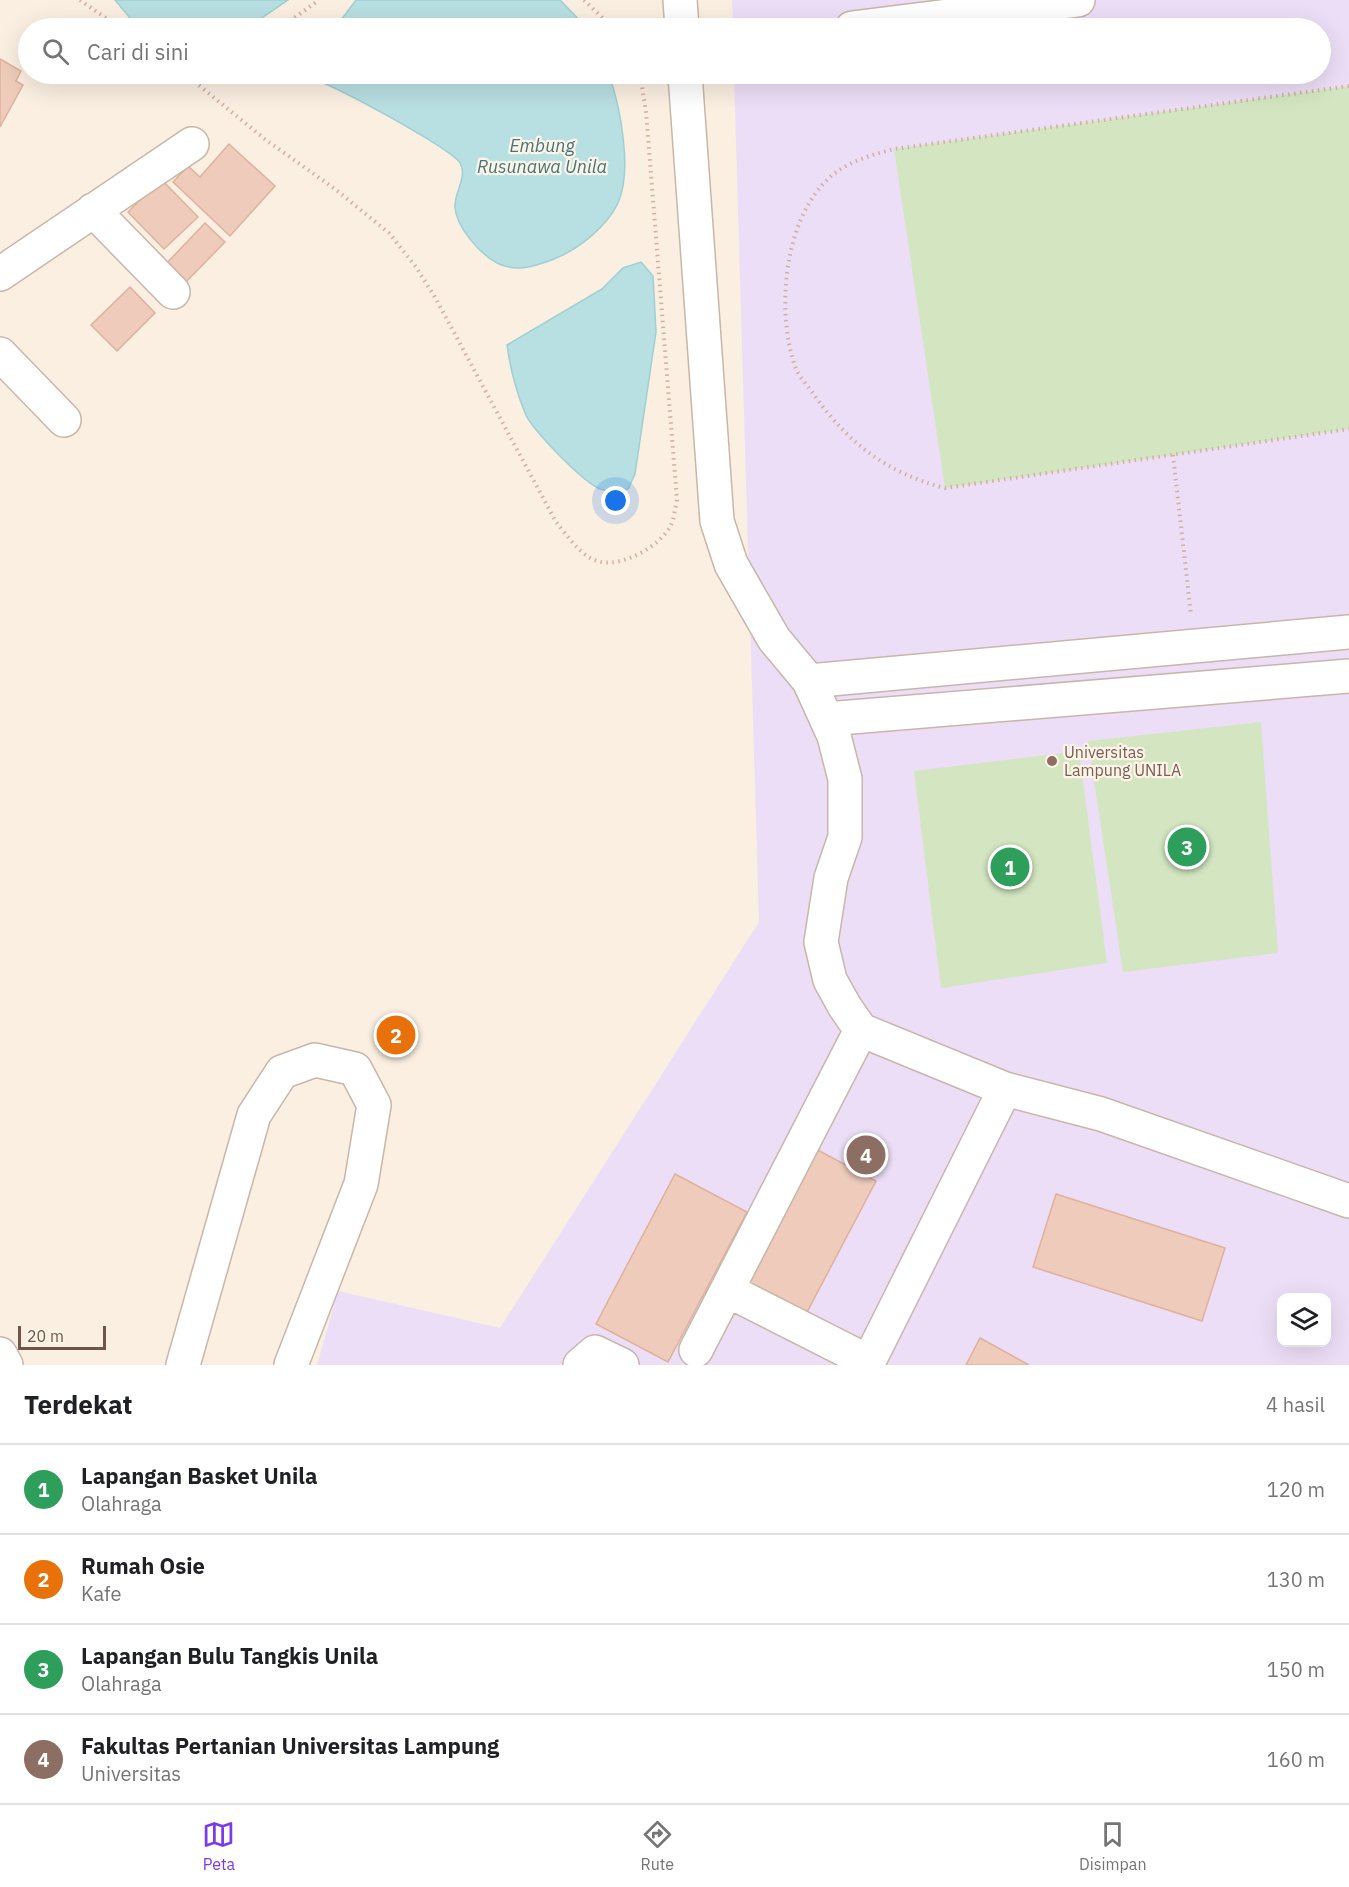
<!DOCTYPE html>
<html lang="id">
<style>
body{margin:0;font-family:"IBM Plex Sans",sans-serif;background:#f2f2f2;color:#202124}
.controls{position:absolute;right:18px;bottom:18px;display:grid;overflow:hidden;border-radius:12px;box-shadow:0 6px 24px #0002}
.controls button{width:54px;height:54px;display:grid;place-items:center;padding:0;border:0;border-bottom:2px solid #e0e0e0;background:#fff;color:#202124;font:30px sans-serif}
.scale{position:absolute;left:18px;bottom:15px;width:88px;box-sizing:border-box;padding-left:6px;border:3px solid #6f554a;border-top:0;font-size:16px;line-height:21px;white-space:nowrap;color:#6f554a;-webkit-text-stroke:4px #fef3e7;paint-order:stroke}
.you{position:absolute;left:616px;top:501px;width:21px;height:21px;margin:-15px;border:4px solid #fff;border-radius:50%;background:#1a73e8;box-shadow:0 0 0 9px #1a73e833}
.badge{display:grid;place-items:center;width:39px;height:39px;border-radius:50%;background:#7c3aed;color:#fff;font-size:20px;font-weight:700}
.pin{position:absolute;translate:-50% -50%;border:3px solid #fff;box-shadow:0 2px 6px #0006}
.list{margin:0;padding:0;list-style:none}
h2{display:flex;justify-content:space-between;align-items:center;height:78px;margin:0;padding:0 24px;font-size:26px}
h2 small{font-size:20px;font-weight:400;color:#757577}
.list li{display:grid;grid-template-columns:39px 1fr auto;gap:18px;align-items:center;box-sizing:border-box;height:90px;padding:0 24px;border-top:2px solid #e0e0e0}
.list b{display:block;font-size:22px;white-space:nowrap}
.list p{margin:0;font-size:20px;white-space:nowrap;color:#757577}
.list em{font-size:20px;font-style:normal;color:#757577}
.icon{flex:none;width:33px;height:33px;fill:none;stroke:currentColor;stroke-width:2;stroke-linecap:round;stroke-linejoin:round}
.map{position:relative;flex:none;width:1349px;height:1365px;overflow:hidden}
.search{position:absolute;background:#fff;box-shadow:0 6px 24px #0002;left:18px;right:18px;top:18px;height:66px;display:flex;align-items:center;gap:15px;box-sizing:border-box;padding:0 21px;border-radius:33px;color:#757577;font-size:22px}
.sheet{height:438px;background:#fff}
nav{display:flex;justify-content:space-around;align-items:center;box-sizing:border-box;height:84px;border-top:2px solid #e0e0e0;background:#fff;font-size:16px;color:#757577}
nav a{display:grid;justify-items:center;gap:3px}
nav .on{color:#7c3aed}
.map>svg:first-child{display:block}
</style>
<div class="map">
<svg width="1349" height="1365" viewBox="0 0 1349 1365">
<rect width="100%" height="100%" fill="#faefe1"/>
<path fill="#ecdef6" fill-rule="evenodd" d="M732 0H1349V1365H317L338 1291 500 1328 759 922 734 74H1320V28H733ZM1282 1298H1326V1342H1282Z"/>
<path fill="#d3e6c1" d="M1349 86V429L945 488 894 149Z
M1261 722 1278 953 1123 972 1088 741Z
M1079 751 1107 963 941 988 914 771Z"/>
<path fill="#b8dfe2" stroke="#9fcfd3" stroke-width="1.5" d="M115 0H288L247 28H145L130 18Z
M356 0H560L587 28H335Z
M230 74H609C620 107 633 170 618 203 607 227 577 250 554 259 535 266 517 273 497 263 480 254 456 227 455 207 454 192 468 177 460 163 453 150 330 82 314 80 287 76 259 87 232 82Z
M641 262 653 276 656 332 635 474 628 489C617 492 611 493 600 489 583 482 532 430 525 413 516 391 510 368 507 345L602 289 623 268Z"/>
<path fill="#eecbbb" stroke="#dfb19c" stroke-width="1.5" d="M0 59 21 71 16 81 23 85 0 127Z
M229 144 275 186 230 236 173 182 188 166 200 177Z
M161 179 198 217 164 249 128 212Z
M205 223 225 242 184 284 164 266Z
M130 287 155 313 117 351 91 325Z
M812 1147 876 1181 805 1316 741 1282Z
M675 1174 747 1212 668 1362 596 1324Z
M1056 1194 1225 1248 1202 1321 1033 1267Z
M980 1338 1029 1365H966Z"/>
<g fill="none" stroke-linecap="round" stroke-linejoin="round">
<g stroke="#c9b6a9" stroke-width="36">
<path id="minor" d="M680 0 682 28
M852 28 1078 0
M685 74 717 521 731 564 774 639 809 681 834 736 845 779V837L831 878 821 942 830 980 845 1007 861 1030 1005 1089 1101 1114 1349 1201
M93 210 173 292
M0 274 192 144
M0 354 64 420
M809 681 1349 632
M827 719 1349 676
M727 1290 869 1362
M696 1350 861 1030
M0 1354 6 1365
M183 1365 254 1115 282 1072 315 1060 355 1069 374 1105 361 1184 291 1365
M580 1365 595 1352 622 1365
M867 1365 1005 1089"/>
</g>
<path stroke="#d2af9f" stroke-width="4" stroke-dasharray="1.5 4.5" stroke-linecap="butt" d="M80 0 120 28
M584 0 613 28
M280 28 319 0
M185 74 266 140 335 189 389 233 416 267 436 299 556 522C568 536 581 558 601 562 624 566 658 547 670 527 674 520 675 508 677 500L646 112 640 74
M198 82 211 74
M1349 86 894 149C869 156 844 162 825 182 783 225 776 315 796 369 800 378 809 387 814 395 849 444 887 473 945 488L1349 429
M1173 455 1191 615"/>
<use href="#minor" stroke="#fff" stroke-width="33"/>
</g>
<circle fill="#8d6e63" stroke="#fef3e7" stroke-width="2" cx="1052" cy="761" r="6"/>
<g text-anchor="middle" stroke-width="4.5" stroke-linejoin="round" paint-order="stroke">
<g font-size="16" fill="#785e54" stroke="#fef3e7" text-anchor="start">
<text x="1064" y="758">Universitas<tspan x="1064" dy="18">Lampung UNILA</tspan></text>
</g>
<g font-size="18" font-style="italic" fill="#43767b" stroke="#fef3e7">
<text x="542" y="152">Embung<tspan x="542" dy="21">Rusunawa Unila</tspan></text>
</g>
</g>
</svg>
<div class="controls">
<button><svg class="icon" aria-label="layers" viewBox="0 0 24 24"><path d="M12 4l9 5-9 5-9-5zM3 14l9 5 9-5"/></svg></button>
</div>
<div class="scale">20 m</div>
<div class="you"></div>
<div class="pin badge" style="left:1010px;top:867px;background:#2e9e5b">1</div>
<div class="pin badge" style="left:396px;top:1035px;background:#e8710a">2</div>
<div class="pin badge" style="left:1187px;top:847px;background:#2e9e5b">3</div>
<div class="pin badge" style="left:866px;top:1155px;background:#8d6e63">4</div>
<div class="search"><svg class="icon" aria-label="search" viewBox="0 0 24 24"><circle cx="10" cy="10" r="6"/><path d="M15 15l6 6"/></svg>Cari di sini</div>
</div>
<section class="sheet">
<h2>Terdekat<small>4 hasil</small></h2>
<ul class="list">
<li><span class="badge" style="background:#2e9e5b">1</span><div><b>Lapangan Basket Unila</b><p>Olahraga</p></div><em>120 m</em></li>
<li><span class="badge" style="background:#e8710a">2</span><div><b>Rumah Osie</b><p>Kafe</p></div><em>130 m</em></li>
<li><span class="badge" style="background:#2e9e5b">3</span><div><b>Lapangan Bulu Tangkis Unila</b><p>Olahraga</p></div><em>150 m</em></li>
<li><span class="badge" style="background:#8d6e63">4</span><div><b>Fakultas Pertanian Universitas Lampung</b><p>Universitas</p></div><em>160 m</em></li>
</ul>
</section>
<nav>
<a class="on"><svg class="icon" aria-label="map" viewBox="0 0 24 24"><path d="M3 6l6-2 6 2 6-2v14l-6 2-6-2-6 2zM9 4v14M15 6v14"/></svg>Peta</a>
<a><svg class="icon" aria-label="directions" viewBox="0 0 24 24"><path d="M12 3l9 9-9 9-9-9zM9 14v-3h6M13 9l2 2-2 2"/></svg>Rute</a>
<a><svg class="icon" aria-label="saved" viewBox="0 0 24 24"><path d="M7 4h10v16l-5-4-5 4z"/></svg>Disimpan</a>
</nav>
